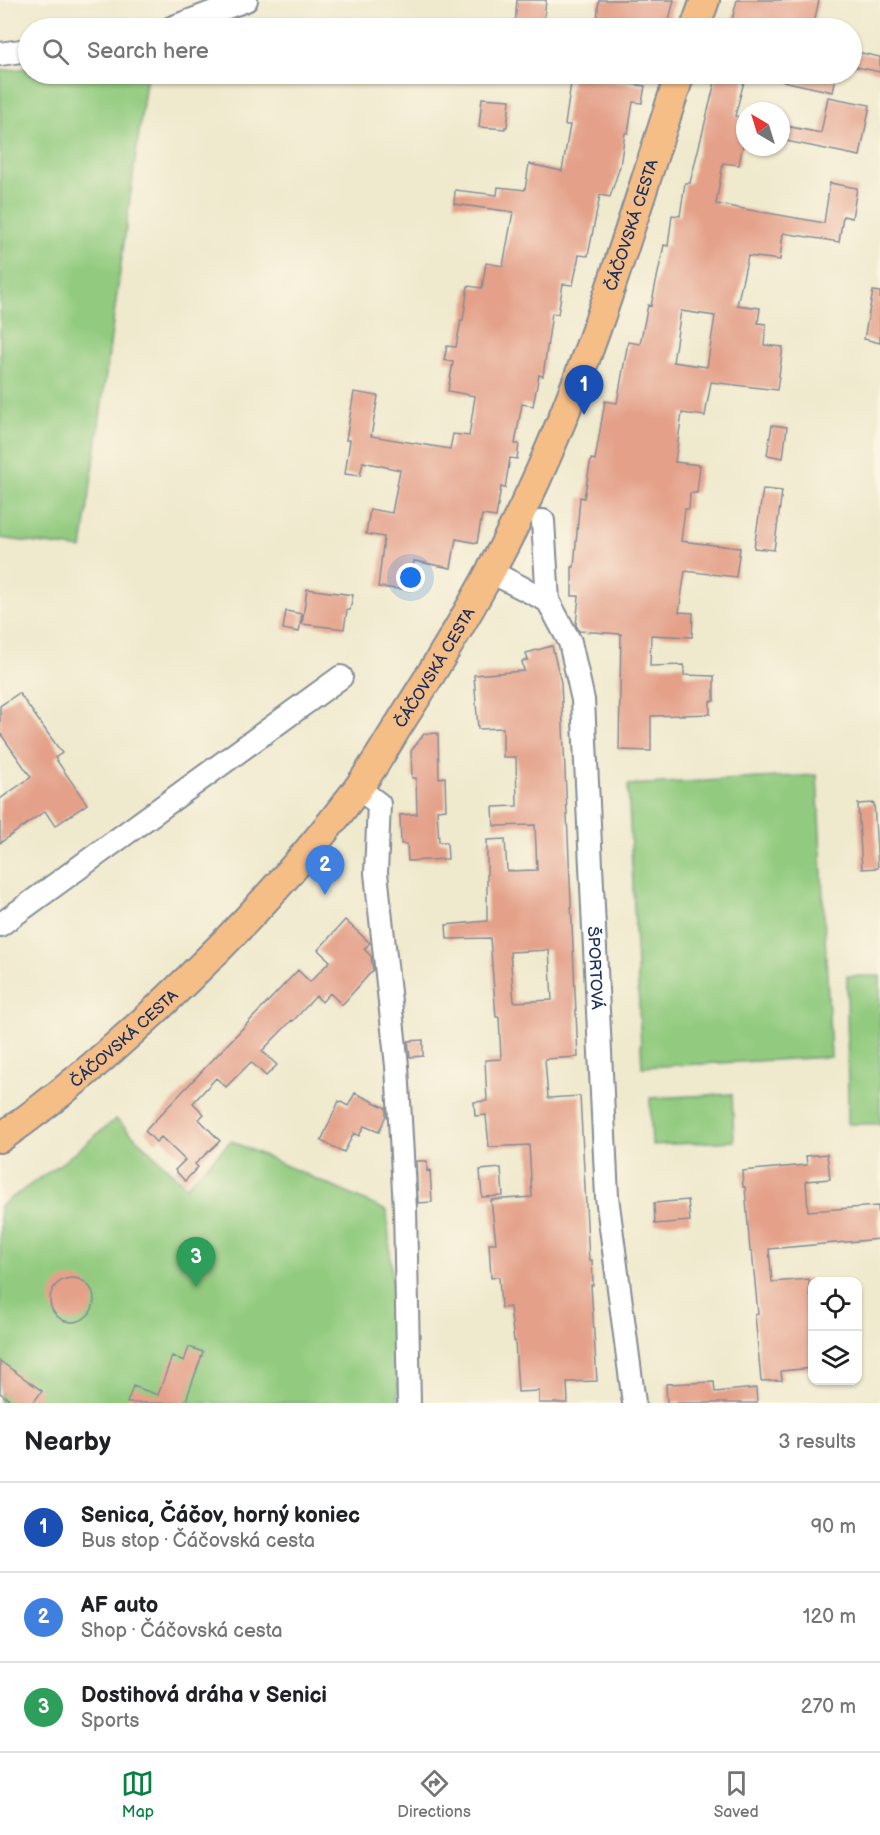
<!DOCTYPE html>
<meta charset="utf-8">
<style>
body{margin:0;font-family:"Balsamiq Sans",sans-serif;background:#f6f6f6;color:#202124}
.controls{position:absolute;right:18px;bottom:18px;display:grid;overflow:hidden;border-radius:12px;box-shadow:0 2px 4px #0004}
.controls button{width:54px;height:54px;display:grid;place-items:center;padding:0;border:0;border-bottom:2px solid #e0e0e0;background:#fff;color:#202124;font:30px sans-serif}
.compass{position:absolute;left:736px;top:102px;width:54px;height:54px;border-radius:50%;background:#fff;box-shadow:0 2px 4px #0004;rotate:322deg}
.you{position:absolute;left:411px;top:578px;width:21px;height:21px;margin:-15px;border:4px solid #fff;border-radius:50%;background:#1a73e8;box-shadow:0 0 0 9px #1a73e833}
.badge{display:grid;place-items:center;width:39px;height:39px;border-radius:50%;background:#0b8043;color:#fff;font-size:20px;font-weight:700}
.pin{position:absolute;translate:-50% -50px;filter:drop-shadow(0 2px 3px #0008)}
.pin::after{content:'';position:absolute;top:32px;width:21px;height:18px;background:inherit;clip-path:polygon(0 0,100% 0,50% 100%)}
.list{margin:0;padding:0;list-style:none}
h2{display:flex;justify-content:space-between;align-items:center;height:78px;margin:0;padding:0 24px;font-size:26px}
h2 small{font-size:20px;font-weight:400;color:#757577}
.list li{display:grid;grid-template-columns:39px 1fr auto;gap:18px;align-items:center;box-sizing:border-box;height:90px;padding:0 24px;border-top:2px solid #e0e0e0}
.list b{display:block;font-size:22px;white-space:nowrap}
.list p{margin:0;font-size:20px;white-space:nowrap;color:#757577}
.list em{font-size:20px;font-style:normal;color:#757577}
.icon{flex:none;width:33px;height:33px;fill:none;stroke:currentColor;stroke-width:2;stroke-linecap:round;stroke-linejoin:round}
.map{position:relative;flex:none;width:880px;height:1403px;overflow:hidden}
.search{position:absolute;background:#fff;box-shadow:0 2px 4px #0004;left:18px;right:18px;top:18px;height:66px;display:flex;align-items:center;gap:15px;box-sizing:border-box;padding:0 21px;border-radius:33px;color:#757577;font-size:22px}
.sheet{height:348px;background:#fff}
nav{display:flex;justify-content:space-around;align-items:center;box-sizing:border-box;height:84px;border-top:2px solid #e0e0e0;background:#fff;font-size:16px;color:#757577}
nav a{display:grid;justify-items:center;gap:3px}
nav .on{color:#0b8043}
.map>svg:first-child{display:block}
</style>
<div class="map">
<svg width="880" height="1403" viewBox="0 0 880 1403">
<rect width="100%" height="100%" fill="#fcf5e5"/>
<filter id="ink" filterUnits="userSpaceOnUse"><feTurbulence type="fractalNoise" baseFrequency=".0167" numOctaves="2"/><feDisplacementMap in="SourceGraphic" scale="12" xChannelSelector="R" yChannelSelector="G"/><feConvolveMatrix kernelMatrix="1 2 1 2 8 2 1 2 1" color-interpolation-filters="sRGB"/></filter>
<filter id="wash" filterUnits="userSpaceOnUse"><feTurbulence type="fractalNoise" baseFrequency=".008" numOctaves="4" result="noise"/><feDisplacementMap in="SourceGraphic" scale="24" xChannelSelector="R" yChannelSelector="G"/><feGaussianBlur stdDeviation="1.35" result="paint"/><feColorMatrix in="noise" values="0 0 0 0 0 0 0 0 0 0 0 0 0 0 0 0 0 1.4 0 .05"/><feComposite in="paint" operator="in"/></filter>
<g filter="url(#wash)">
<rect width="100%" height="100%" fill="#efe9cd"/>
<path fill="#92cb7f" stroke="#567d6e" stroke-width="1.5" d="M28 68V74H147L82 549 0 538V71Z
M817 775 831 1057 642 1067 628 785Z
M847 976H880V1124H848Z
M732 1094 734 1141 652 1145 650 1098Z
M116 1119 186 1186 231 1141 387 1211 398 1362V1403H0V1206L63 1162Z"/>
<g id="blocks">
<path fill="#e4a089" fill-rule="evenodd" d="M517 0H546L543 28 515 25Z
M599 0H674L667 28H596Z
M737 0H819L813 28H730Z
M852 51 880 57V72L852 66Z
M717 74H746L735 116 745 118V134L739 165 723 163 716 204 824 223 830 183 857 188 852 218 843 216 839 242 783 233 780 260 748 256 737 305 760 308 758 323 766 324 764 345 783 347 777 390 711 382 705 416 682 413 675 462 700 465 697 493H690L689 509H685L681 541 740 548 736 577 685 571 679 612 693 613 692 637 651 635 650 666 684 665V675L714 676V701H710V714L651 716V751L619 750 621 634 579 631 576 625 579 596H572V567H574L580 497 584 498 591 459 595 460 605 401 617 403 628 342 640 344 648 305 651 306 664 245 668 246 672 215 680 216 685 183H690ZM681 311 715 316 707 367 673 362Z
M779 74H821L836 77 833 92 778 80Z
M572 76 645 86 642 103 633 102 628 133H625L620 166 610 197 600 195 588 256 579 255 573 285 563 284 558 314 552 313 543 376 539 375 533 406 522 404 515 444H519L517 459 510 458 505 488 501 487 496 517 482 515 477 543 456 539 451 568 414 561 410 590 378 587 384 537 366 534 370 509 392 513 400 470 363 462 360 476 345 474 350 440H346L354 392 378 396 371 436 450 449 453 434 469 436 475 396 448 391 453 362 444 360 447 346 456 347 461 320H463L468 286 482 288 486 263 503 266 513 212 454 204 455 190 497 195 498 187 525 190 529 164 562 171 570 125H565Z
M828 97 870 105 860 156 781 140V125L821 133Z
M482 98 510 100 507 127H505V129L479 127Z
M873 291 880 292V343L864 339Z
M772 425 787 427 783 458 767 455Z
M763 489 782 491 774 550 754 548Z
M307 589 353 595 350 610H347L344 629 302 624Z
M286 611 302 614 299 632 283 629Z
M552 646 561 682 578 1057 545 1059 548 1098 580 1096 589 1260H592L593 1285H591L597 1381 567 1382 568 1403H539V1391L518 1392 515 1341H514L510 1307 501 1308 499 1277 491 1278 489 1243H496L491 1200 532 1197 529 1145 489 1147 486 1115 475 1116 474 1102 487 1101 485 1060 501 1059 499 1017H496L490 938 447 939 446 925 487 921V840L505 839 507 871 537 870 535 825 494 826 493 807 517 806 516 757H503V728L478 729 474 675 524 671 522 661 528 660 526 653ZM549 950 552 1000 514 1002 510 952Z
M19 693 62 753 55 758 87 804 55 826 45 811 0 843V799L31 777 0 733V706Z
M438 733 439 778 445 777 446 809 437 810 439 842H447L448 859 408 861 407 844H401L400 815 417 814 416 778H412L411 751 424 734Z
M874 803 878 868 862 869 858 804Z
M345 920 370 943 364 949 371 956 373 970 342 1005 330 993 322 1002 316 996 293 1021 292 1020 262 1051 277 1065 266 1076 251 1062 226 1087 216 1078 193 1103 204 1114 199 1119 220 1141 195 1164 198 1167 185 1181 175 1170 185 1160 161 1137 156 1142 145 1131 298 970 310 982 330 961 318 950Z
M423 1040V1056L410 1057 408 1041Z
M355 1093 386 1108V1115L379 1132 364 1126 359 1136 354 1133 344 1152 321 1141 339 1101 348 1106Z
M827 1154 830 1179 806 1181 808 1211 878 1206 880 1239 769 1249 772 1282 809 1279 810 1296H813V1368L781 1371 782 1380 761 1381 755 1315 758 1314 752 1251H750L745 1187H743L742 1171 807 1165 806 1156Z
M416 1161H427V1171L430 1170 432 1202 418 1203Z
M501 1168 503 1196 482 1197 480 1170Z
M688 1200 690 1221 655 1224 654 1203Z
M50 1300a22 22 0 1 1 44 0a22 22 0 1 1-44 0Z
M189 1347 203 1352 185 1403H127L133 1386 158 1395 172 1356 184 1361Z
M0 1361 42 1391 33 1403H14L0 1393Z
M714 1382 715 1392 756 1388 757 1403H667L666 1384Z"/>
</g>
</g>
<g filter="url(#ink)">
<use href="#blocks" fill-opacity="0" stroke="#858c96" stroke-width="1.5"/>
<g fill="none" stroke-linecap="round" stroke-linejoin="round">
<g stroke="#858c96" stroke-width="26">
<g id="minor">
<path d="M171 28 246 0"/>
<path d="M0 54 28 50"/>
<path d="M543 521 548 601"/>
<path id="s1" d="M491 572 548 601 570 642 583 700 607 1197 634 1403"/>
<path d="M358 788 379 804 376 873 397 1066 405 1209 409 1403"/>
<path d="M0 925 341 677"/>
</g>
</g>
<g stroke="#858c96" stroke-width="32">
<g id="major">
<path d="M695 28 705 0"/>
<path id="s2" d="M0 1138C57 1099 109 1053 160 1006 231 939 297 869 356 791 374 767 389 740 405 715 459 631 509 545 548 453 601 330 638 201 680 74"/>
</g>
</g>
<use href="#minor" stroke="#fff" stroke-width="22"/>
<use href="#major" stroke="#f6be87" stroke-width="28"/>
</g>
</g>
<g text-anchor="middle" stroke-width="4.5" stroke-linejoin="round" paint-order="stroke">
<g font-size="16" fill="#1b2f5e" stroke="#fcf5e5">
<text dy="6" stroke="none"><textPath href="#s2" startOffset="1131">ČÁČOVSKÁ CESTA</textPath></text>
<text dy="6" stroke="none"><textPath href="#s2" startOffset="645">ČÁČOVSKÁ CESTA</textPath></text>
<text dy="6" stroke="none"><textPath href="#s1" startOffset="438">ŠPORTOVÁ</textPath></text>
<text dy="6" stroke="none"><textPath href="#s2" startOffset="159">ČÁČOVSKÁ CESTA</textPath></text>
</g>
</g>
</svg>
<div class="controls">
<button><svg class="icon" aria-label="locate" viewBox="0 0 24 24"><circle cx="12" cy="12" r="6"/><path d="M12 2v4M12 18v4M2 12h4M18 12h4"/></svg></button>
<button><svg class="icon" aria-label="layers" viewBox="0 0 24 24"><path d="M12 4l9 5-9 5-9-5zM3 14l9 5 9-5"/></svg></button>
</div>
<svg class="compass" viewBox="-18 -18 36 36"><path d="M0-13l5 13h-10z" fill="#e53935"/><path d="M0 13l5-13h-10z" fill="#757577"/></svg>
<div class="you"></div>
<div class="pin badge" style="left:584px;top:415px;background:#1a4fb4">1</div>
<div class="pin badge" style="left:325px;top:895px;background:#3f7fe0">2</div>
<div class="pin badge" style="left:196px;top:1287px;background:#2e9e5b">3</div>
<div class="search"><svg class="icon" aria-label="search" viewBox="0 0 24 24"><circle cx="10" cy="10" r="6"/><path d="M15 15l6 6"/></svg>Search here</div>
</div>
<section class="sheet">
<h2>Nearby<small>3 results</small></h2>
<ul class="list">
<li><span class="badge" style="background:#1a4fb4">1</span><div><b>Senica, Čáčov, horný koniec</b><p>Bus stop · Čáčovská cesta</p></div><em>90 m</em></li>
<li><span class="badge" style="background:#3f7fe0">2</span><div><b>AF auto</b><p>Shop · Čáčovská cesta</p></div><em>120 m</em></li>
<li><span class="badge" style="background:#2e9e5b">3</span><div><b>Dostihová dráha v Senici</b><p>Sports</p></div><em>270 m</em></li>
</ul>
</section>
<nav>
<a class="on"><svg class="icon" aria-label="map" viewBox="0 0 24 24"><path d="M3 6l6-2 6 2 6-2v14l-6 2-6-2-6 2zM9 4v14M15 6v14"/></svg>Map</a>
<a><svg class="icon" aria-label="directions" viewBox="0 0 24 24"><path d="M12 3l9 9-9 9-9-9zM9 14v-3h6M13 9l2 2-2 2"/></svg>Directions</a>
<a><svg class="icon" aria-label="saved" viewBox="0 0 24 24"><path d="M7 4h10v16l-5-4-5 4z"/></svg>Saved</a>
</nav>
